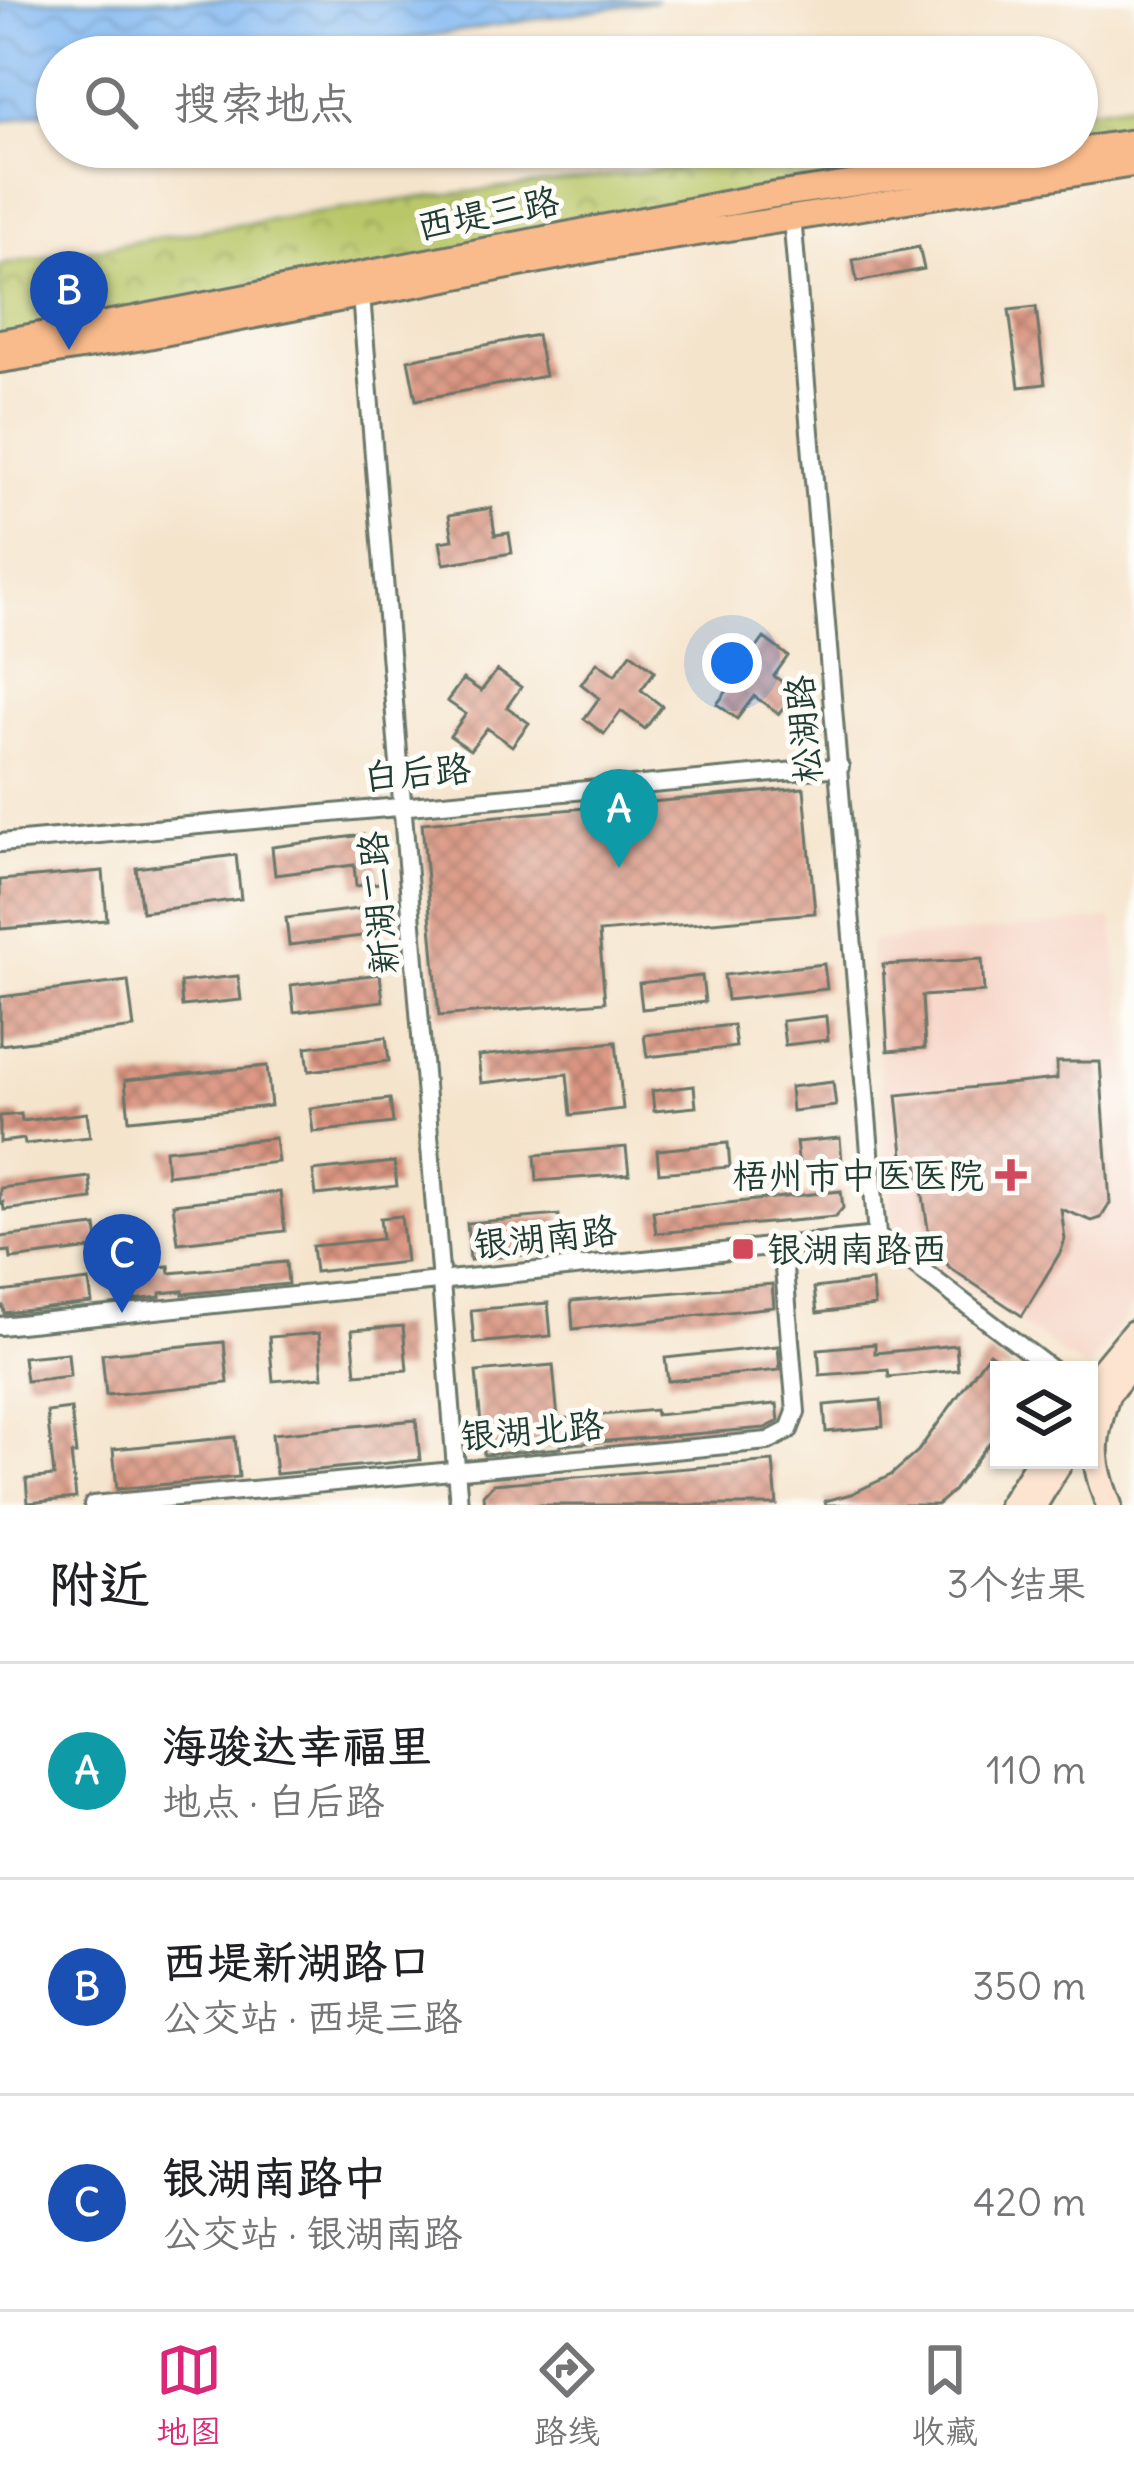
<!DOCTYPE html>
<html lang="zh">
<meta charset="utf-8">
<style>
body{margin:0;font-family:Delius,"LXGW WenKai TC",sans-serif;background:#f6f6f6;color:#202124}
.controls{position:absolute;right:36px;bottom:36px;display:grid;overflow:hidden;border-radius:0px;box-shadow:0 3px 9px #0004}
.controls button{width:108px;height:108px;display:grid;place-items:center;padding:0;border:0;border-bottom:3px solid #e0e0e0;background:#fff;color:#202124;font:60px sans-serif}
.you{position:absolute;left:732px;top:663px;width:42px;height:42px;margin:-30px;border:9px solid #fff;border-radius:50%;background:#1a73e8;box-shadow:0 0 0 18px #1a73e833}
.badge{display:grid;place-items:center;width:78px;height:78px;border-radius:50%;background:#db2777;color:#fff;font-size:39px;font-weight:700}
.pin{position:absolute;translate:-50% -99px;filter:drop-shadow(0 3px 6px #0008)}
.pin::after{content:'';position:absolute;top:63px;width:42px;height:36px;background:inherit;clip-path:polygon(0 0,100% 0,50% 100%)}
.list{margin:0;padding:0;list-style:none}
h2{display:flex;justify-content:space-between;align-items:center;height:156px;margin:0;padding:0 48px;font-size:51px}
h2 small{font-size:39px;font-weight:400;color:#757577}
.list li{display:grid;grid-template-columns:78px 1fr auto;gap:36px;align-items:center;box-sizing:border-box;height:216px;padding:0 48px;border-top:3px solid #e0e0e0}
.list b{display:block;font-size:45px;white-space:nowrap}
.list p{margin:0;font-size:39px;white-space:nowrap;color:#757577}
.list em{font-size:39px;font-style:normal;color:#757577}
.icon{flex:none;width:66px;height:66px;fill:none;stroke:currentColor;stroke-width:2;stroke-linecap:round;stroke-linejoin:round}
.map{position:relative;flex:none;width:1134px;height:1505px;overflow:hidden}
.search{position:absolute;background:#fff;box-shadow:0 3px 9px #0004;left:36px;right:36px;top:36px;height:132px;display:flex;align-items:center;gap:30px;box-sizing:border-box;padding:0 42px;border-radius:66px;color:#757577;font-size:45px}
.sheet{height:804px;background:#fff}
nav{display:flex;justify-content:space-around;align-items:center;box-sizing:border-box;height:168px;border-top:3px solid #e0e0e0;background:#fff;font-size:33px;color:#757577}
nav a{display:grid;justify-items:center;gap:6px}
nav .on{color:#db2777}
.map>svg:first-child{display:block}
</style>
<div class="map">
<svg width="1134" height="1505" viewBox="0 0 1134 1505">
<defs>
<pattern id="park-crowns" width="20" height="18" patternUnits="userSpaceOnUse" patternTransform="scale(3)"><rect width="20" height="18" fill="#bac769"/><path d="M2 6a3 3 0 1 1 6 0M12 15a3 3 0 1 1 6 0" fill="none" stroke="#97a357"/></pattern>
<pattern id="water-waves" width="16" height="10" patternUnits="userSpaceOnUse" patternTransform="scale(3)"><rect width="16" height="10" fill="#84b9f2"/><path d="M0 5q4-4 8 0t8 0" fill="none" stroke="#6b98c5"/></pattern>
<pattern id="building-cross-hatch" width="8" height="8" patternUnits="userSpaceOnUse" patternTransform="scale(3)"><rect width="8" height="8" fill="#da9480"/><path d="M0 0l8 8M0 8l8-8" fill="none" stroke="#b07a6a"/></pattern>
</defs>
<rect width="100%" height="100%" fill="#fdfcf7"/>
<filter id="ink" filterUnits="userSpaceOnUse"><feTurbulence type="fractalNoise" baseFrequency=".00833" numOctaves="2"/><feDisplacementMap in="SourceGraphic" scale="24" xChannelSelector="R" yChannelSelector="G"/><feConvolveMatrix kernelMatrix="1 2 1 2 8 2 1 2 1" color-interpolation-filters="sRGB"/></filter>
<filter id="wash" filterUnits="userSpaceOnUse"><feTurbulence type="fractalNoise" baseFrequency=".004" numOctaves="4" result="noise"/><feDisplacementMap in="SourceGraphic" scale="48" xChannelSelector="R" yChannelSelector="G"/><feGaussianBlur stdDeviation="2.7" result="paint"/><feColorMatrix in="noise" values="0 0 0 0 0 0 0 0 0 0 0 0 0 0 0 0 0 1.4 0 .05"/><feComposite in="paint" operator="in"/></filter>
<g filter="url(#wash)">
<rect width="100%" height="100%" fill="#f5e4cc"/>
<path fill="#f6d2c3" d="M1112 919 1134 1114V1304L1086 1370 894 1236 870 942Z"/>
<path fill="url(#park-crowns)" stroke="#6c824e" stroke-width="3" d="M1134 103V142L0 342V265L199 231 417 198 634 173 816 147H1077V111Z"/>
<path fill="url(#water-waves)" stroke="#527b93" stroke-width="3" d="M0 0H658L364 46 310 57H57V110L0 122Z"/>
<g id="blocks">
<path fill="url(#building-cross-hatch)" d="M919 247 924 269 857 282 853 260Z
M1036 307 1045 384 1019 387 1009 310Z
M537 335 545 376 416 400 408 360Z
M491 508 495 535 509 533 512 553 444 564 440 542 453 540 449 515Z
M764 638 788 656 774 676 796 692 779 714 754 696 737 719 717 704 733 683 714 669 730 647 748 660Z
M631 653 655 671 641 690 662 706 645 729 621 711 604 734 584 719 599 698 581 684 597 662 615 675Z
M497 670 521 687 507 707 529 723 512 746 487 728 470 750 450 736 466 714 447 701 463 679 481 691Z
M804 788 815 913 599 932 605 1002 439 1016 422 823Z
M363 835 365 848 376 846 380 883 356 886 354 865 275 875 272 847Z
M236 855 241 899 142 912 136 868Z
M103 871 107 920 0 929V880Z
M374 907 378 934 289 945 286 918Z
M982 959 984 992 922 996 925 1048 888 1051 883 965Z
M824 964 827 989 727 1000 724 975Z
M380 974 383 1001 294 1012 291 985Z
M238 976 241 1000 182 1006 180 982Z
M702 976 705 1002 642 1009 639 983Z
M128 981 134 1028 0 1045V997Z
M826 1016 828 1040 785 1045 782 1021Z
M733 1025 736 1047 647 1057 644 1035Z
M386 1037 389 1061 309 1071 306 1047Z
M616 1042 623 1109 571 1115 567 1074 481 1083 478 1056Z
M1057 1062H1100L1110 1203 1101 1218 1092 1221 1061 1209 1065 1239 1061 1251 1022 1316 950 1268 930 1242 918 1163 904 1164 897 1095 1057 1079Z
M267 1066 271 1106 129 1120 125 1080Z
M833 1082 836 1106 792 1111 790 1087Z
M694 1086 696 1107 654 1111 652 1091Z
M390 1099 393 1123 313 1132 310 1108Z
M87 1113 90 1137 25 1144 24 1139 0 1142V1116L21 1114 22 1121Z
M275 1138 278 1162 167 1175 165 1150Z
M840 1138 842 1162 799 1166 796 1142Z
M728 1143 730 1167 659 1173 657 1150Z
M626 1147 629 1174 537 1181 535 1155Z
M394 1162 397 1186 316 1195 313 1171Z
M90 1177 92 1199 4 1210 3 1202 0 1203V1188Z
M841 1191 843 1208 835 1217 656 1233 653 1211Z
M280 1192 285 1231 178 1243 173 1204Z
M559 1215 562 1251 470 1260 467 1223Z
M401 1216 406 1262 315 1272 312 1246 382 1239 380 1218Z
M96 1226 99 1248 11 1259 10 1251 0 1252V1237Z
M286 1262 288 1284 183 1294V1291L160 1293V1297L133 1300 132 1296 119 1297 117 1271 169 1266 170 1273Z
M89 1281 92 1303 4 1313 3 1306 0 1307V1292Z
M872 1281 875 1306 817 1313 814 1288Z
M772 1284 774 1307 573 1329 571 1301Z
M548 1303 551 1336 474 1343 471 1310Z
M403 1326 407 1370 356 1374 352 1330Z
M319 1333 323 1377 273 1381 269 1337Z
M224 1342 228 1383 106 1395 102 1354Z
M875 1344V1353L956 1345 958 1370 889 1377 888 1370 820 1375 818 1349Z
M778 1346 780 1370 668 1381 665 1358Z
M68 1353 70 1376 26 1381 23 1357Z
M989 1353 1012 1370H999V1430L953 1491 937 1505H826L825 1501 851 1494 891 1475 918 1451Z
M553 1365 558 1419 655 1410 656 1415 777 1404 779 1421 765 1428 561 1445V1448L484 1455 476 1372Z
M881 1400 883 1427 826 1432 824 1405Z
M71 1409 76 1454H71L76 1498 28 1503 26 1479 54 1476 47 1412Z
M416 1420 420 1460 276 1474 272 1434Z
M235 1437 239 1477 117 1489 113 1449Z
M773 1461 777 1505H484L483 1495 493 1484Z"/>
</g>
</g>
<g filter="url(#ink)">
<use href="#blocks" fill-opacity="0" stroke="#6a7769" stroke-width="3"/>
<g fill="none" stroke-linecap="round" stroke-linejoin="round">
<g stroke="#6a7769" stroke-width="22">
<path id="street" d="M792 216 877 1236
M361 295 459 1505
M0 843 840 767
M0 1326 877 1236 1052 1370
M93 1505 768 1441 789 1430 796 1412 782 1245"/>
</g>
<g stroke="#6a7769" stroke-width="30">
<path id="secondary" d="M1089 1387 1134 1333
M1108 1392C1093 1438 1090 1459 1109 1505
M1101 1402 1134 1361
M1011 1505 1040 1460
M1034 1505 1061 1460"/>
</g>
<g stroke="#6a7769" stroke-width="30">
<path id="primary" d="M0 342 134 319 755 198 1134 142
M0 360 137 338 602 248 1134 164"/>
</g>
<use href="#street" stroke="#fff" stroke-width="16"/>
<use href="#secondary" stroke="#fde4d1" stroke-width="24"/>
<use href="#primary" stroke="#fabb8c" stroke-width="24"/>
</g>
</g>
<g fill="#d1495b" stroke="#fdfcf7" stroke-width="4.5">
<path d="M1005 1157h12v12h12v12h-12v12h-12v-12h-12v-12h12z"/>
<rect x="731" y="1237" width="24" height="24" rx="6"/>
</g>
<g text-anchor="middle" stroke-width="10" stroke-linejoin="round" paint-order="stroke">
<g font-size="36" fill="#1f3d34" stroke="#fdfcf7">
<text transform="translate(488 213) rotate(-11)" y="13">西堤三路</text>
<text transform="translate(803 729) rotate(-95)" y="13">松湖路</text>
<text transform="translate(417 772) rotate(-5)" y="13">白后路</text>
<text transform="translate(378 903) rotate(-95)" y="13">新湖二路</text>
<text transform="translate(545 1237) rotate(-6)" y="13">银湖南路</text>
<text transform="translate(532 1430) rotate(-5)" y="13">银湖北路</text>
</g>
<g font-size="36" fill="#1f3d34" stroke="#fdfcf7" text-anchor="end">
<text x="984" y="1188">梧州市中医医院</text>
<text x="767" y="1262" text-anchor="start">银湖南路西</text>
</g>
</g>
</svg>
<div class="controls">
<button><svg class="icon" aria-label="layers" viewBox="0 0 24 24"><path d="M12 4l9 5-9 5-9-5zM3 14l9 5 9-5"/></svg></button>
</div>
<div class="you"></div>
<div class="pin badge" style="left:619px;top:868px;background:#0f9aa8">A</div>
<div class="pin badge" style="left:69px;top:350px;background:#1a4fb4">B</div>
<div class="pin badge" style="left:122px;top:1313px;background:#1a4fb4">C</div>
<div class="search"><svg class="icon" aria-label="search" viewBox="0 0 24 24"><circle cx="10" cy="10" r="6"/><path d="M15 15l6 6"/></svg>搜索地点</div>
</div>
<section class="sheet">
<h2>附近<small>3个结果</small></h2>
<ul class="list">
<li><span class="badge" style="background:#0f9aa8">A</span><div><b>海骏达幸福里</b><p>地点 · 白后路</p></div><em>110 m</em></li>
<li><span class="badge" style="background:#1a4fb4">B</span><div><b>西堤新湖路口</b><p>公交站 · 西堤三路</p></div><em>350 m</em></li>
<li><span class="badge" style="background:#1a4fb4">C</span><div><b>银湖南路中</b><p>公交站 · 银湖南路</p></div><em>420 m</em></li>
</ul>
</section>
<nav>
<a class="on"><svg class="icon" aria-label="map" viewBox="0 0 24 24"><path d="M3 6l6-2 6 2 6-2v14l-6 2-6-2-6 2zM9 4v14M15 6v14"/></svg>地图</a>
<a><svg class="icon" aria-label="directions" viewBox="0 0 24 24"><path d="M12 3l9 9-9 9-9-9zM9 14v-3h6M13 9l2 2-2 2"/></svg>路线</a>
<a><svg class="icon" aria-label="saved" viewBox="0 0 24 24"><path d="M7 4h10v16l-5-4-5 4z"/></svg>收藏</a>
</nav>
